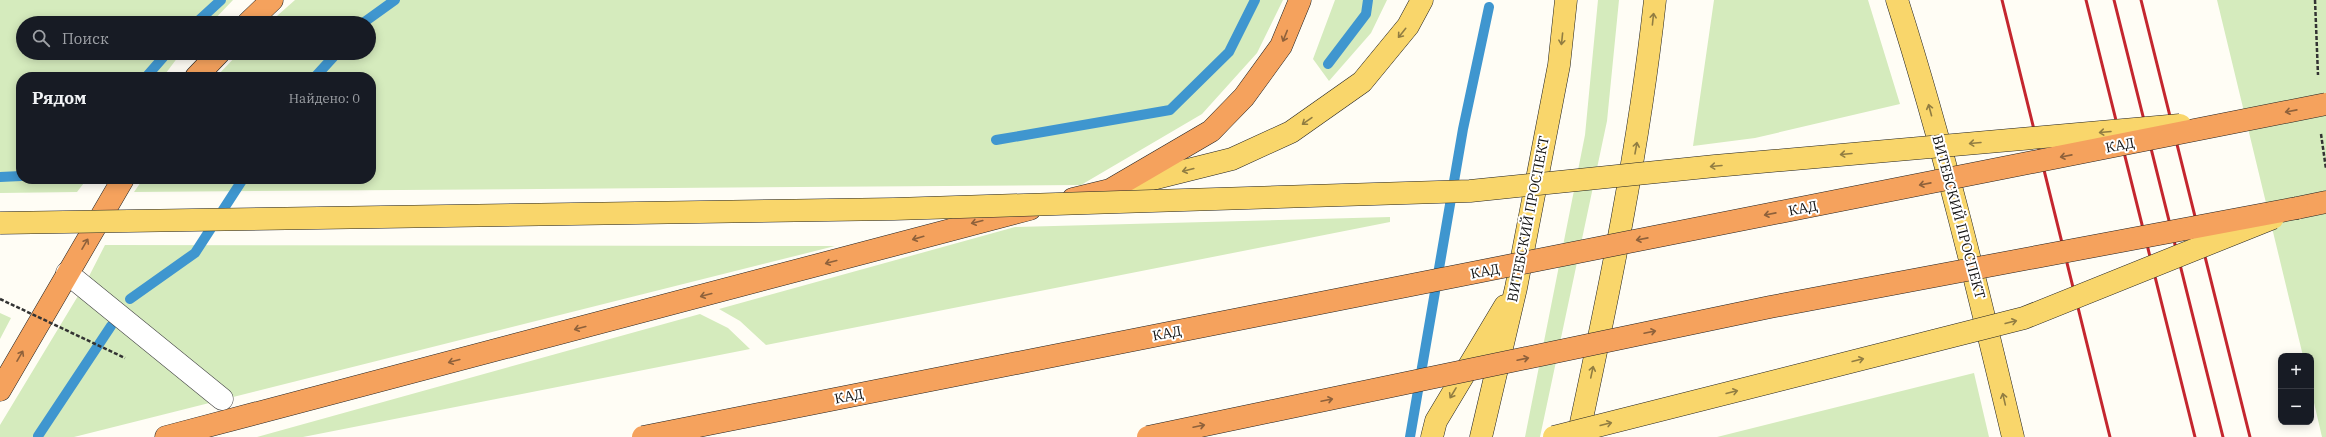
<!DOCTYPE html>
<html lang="ru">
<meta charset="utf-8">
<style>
body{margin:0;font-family:"IBM Plex Serif",serif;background:#20242c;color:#f1f3f6}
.controls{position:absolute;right:12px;bottom:12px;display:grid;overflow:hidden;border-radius:8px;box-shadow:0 2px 10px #0003}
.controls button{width:36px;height:36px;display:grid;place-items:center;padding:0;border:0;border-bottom:1px solid #363941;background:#171b24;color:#f1f3f6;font:20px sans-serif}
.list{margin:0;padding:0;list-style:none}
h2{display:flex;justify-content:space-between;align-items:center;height:52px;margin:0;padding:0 16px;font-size:17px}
h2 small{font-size:13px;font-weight:400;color:#9ea1a6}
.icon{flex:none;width:22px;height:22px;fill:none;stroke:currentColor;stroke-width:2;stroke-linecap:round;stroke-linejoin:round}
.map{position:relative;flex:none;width:2326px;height:437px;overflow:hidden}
.search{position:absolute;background:#171b24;box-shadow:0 2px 10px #0003;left:16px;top:16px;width:360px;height:44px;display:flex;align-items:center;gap:10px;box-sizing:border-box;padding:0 14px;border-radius:22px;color:#9ea1a6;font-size:15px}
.panel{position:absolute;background:#171b24;box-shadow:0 2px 10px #0003;left:16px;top:72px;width:360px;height:112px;border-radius:16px}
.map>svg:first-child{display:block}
</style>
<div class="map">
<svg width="2326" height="437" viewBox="0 0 2326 437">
<rect width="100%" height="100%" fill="#fffdf5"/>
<path fill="#d5ebbd" d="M0 0H233L211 23H23V53H181L163 77H21V179H87L77 192 0 193Z
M295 0H1283L1257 53 1202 114 1081 185 134 192 143 179H371V77H216L239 53H369V23H269Z
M1335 0H1387L1371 33 1329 81 1313 59Z
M1598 0H1619L1607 121 1540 437H1525L1585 135Z
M1714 0H1868L1900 104 1755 138 1693 146Z
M2217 0H2326V437H2322L2311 390V356H2303Z
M1390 217V222L766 345 740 321 719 309 1015 227Z
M105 245 835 246 74 437H0V425L84 286Z
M0 313 11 318 0 339Z
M700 314 728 328 750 349 303 437H257Z
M1974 373 1989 437H1717Z"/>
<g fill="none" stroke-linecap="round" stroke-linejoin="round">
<path stroke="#3f96cf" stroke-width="10" d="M196 23 221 0
M363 23 395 0
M1328 64 1366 14 1368 0
M146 77 167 53
M315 77 337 53
M996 140 1170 110 1229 52 1255 0
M0 177 21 176
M130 299 195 253 243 179
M38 436 111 326
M1410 437 1463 129 1489 7"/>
<g stroke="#444" stroke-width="23">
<path id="minor" d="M67 273 222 399"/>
</g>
<g stroke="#222" stroke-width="23">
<path id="major" d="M1897 0C1943 144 1978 290 2013 437
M1120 187 1232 159 1291 132 1362 82 1408 26 1422 0
M1432 437 1436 421 1505 306
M1481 437 1516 288 1559 65 1566 0
M1578 437C1609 292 1639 148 1655 0"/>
</g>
<g stroke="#222" stroke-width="23">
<path id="highway" d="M248 23 272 0
M196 77 219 53
M1073 199 1110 190 1211 131 1244 97 1281 46 1300 0
M2297 208 2326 202
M0 390 123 179
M166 437 1030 209"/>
</g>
<path stroke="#333" stroke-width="2.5" stroke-dasharray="4 2" stroke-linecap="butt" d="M2315 0 2318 75
M2321 134 2326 169"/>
<use href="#minor" stroke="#fff" stroke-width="22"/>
<use href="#major" stroke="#f9d66b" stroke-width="22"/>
<use href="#highway" stroke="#f5a25d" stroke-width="22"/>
<path stroke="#c4262e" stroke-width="3" d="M2002 0 2110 437
M2086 0 2195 437
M2114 0 2223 437
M2141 0 2250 437"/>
<g stroke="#222" stroke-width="23" stroke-linecap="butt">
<path id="major-bridge" d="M0 223 894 209 1470 191 1715 166 2180 125
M1554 437 2024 318 2273 218"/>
</g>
<g stroke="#222" stroke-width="23" stroke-linecap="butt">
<path id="highway-bridge" d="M643 437 2326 104
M1148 437 1770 307 2297 208"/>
</g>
<path stroke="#333" stroke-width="2.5" stroke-dasharray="4 2" stroke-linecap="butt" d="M0 299 125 358"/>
<use href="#major-bridge" stroke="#f9d66b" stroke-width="22"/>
<use href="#highway-bridge" stroke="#f5a25d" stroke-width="22"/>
</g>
<defs><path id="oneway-shaft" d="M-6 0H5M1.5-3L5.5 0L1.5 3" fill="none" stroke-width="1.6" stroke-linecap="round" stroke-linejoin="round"/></defs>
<g stroke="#917d42">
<use href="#oneway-shaft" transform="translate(1653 19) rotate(-84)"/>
<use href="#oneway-shaft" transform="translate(1402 33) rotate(129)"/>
<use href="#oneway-shaft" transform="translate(1562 39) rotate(96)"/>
<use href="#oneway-shaft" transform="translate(1930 110) rotate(-105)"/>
<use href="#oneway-shaft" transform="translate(1307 121) rotate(145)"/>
<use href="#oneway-shaft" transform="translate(2105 132) rotate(175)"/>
<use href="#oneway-shaft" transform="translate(1975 143) rotate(175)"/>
<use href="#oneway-shaft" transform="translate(1636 148) rotate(-80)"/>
<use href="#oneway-shaft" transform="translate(1846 154) rotate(175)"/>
<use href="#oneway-shaft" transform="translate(1716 166) rotate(175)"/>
<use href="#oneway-shaft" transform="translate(1188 170) rotate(166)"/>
<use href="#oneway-shaft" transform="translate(2011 322) rotate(-14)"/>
<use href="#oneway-shaft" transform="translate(1858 360) rotate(-14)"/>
<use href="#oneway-shaft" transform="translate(1592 372) rotate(-78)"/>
<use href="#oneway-shaft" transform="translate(1732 392) rotate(-14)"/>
<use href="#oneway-shaft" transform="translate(1453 393) rotate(121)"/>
<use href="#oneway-shaft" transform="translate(2004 399) rotate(-103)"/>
<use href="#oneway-shaft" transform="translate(1606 424) rotate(-14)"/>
</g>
<g stroke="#8e613b">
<use href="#oneway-shaft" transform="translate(1285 36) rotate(112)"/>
<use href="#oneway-shaft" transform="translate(2291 111) rotate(169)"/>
<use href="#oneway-shaft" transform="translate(2066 156) rotate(169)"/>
<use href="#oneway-shaft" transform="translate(1925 184) rotate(169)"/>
<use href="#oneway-shaft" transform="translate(1770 214) rotate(169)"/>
<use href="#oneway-shaft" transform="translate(977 222) rotate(166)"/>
<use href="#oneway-shaft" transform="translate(918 238) rotate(164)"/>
<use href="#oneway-shaft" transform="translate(1642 239) rotate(169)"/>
<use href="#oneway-shaft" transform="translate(85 244) rotate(-60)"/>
<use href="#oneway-shaft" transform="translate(831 262) rotate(165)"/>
<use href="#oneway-shaft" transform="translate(706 295) rotate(165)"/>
<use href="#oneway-shaft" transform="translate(580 328) rotate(165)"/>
<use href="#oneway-shaft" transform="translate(1650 332) rotate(-12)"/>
<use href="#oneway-shaft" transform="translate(20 356) rotate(-60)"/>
<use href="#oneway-shaft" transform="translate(1523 359) rotate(-12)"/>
<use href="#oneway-shaft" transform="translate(454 361) rotate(165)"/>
<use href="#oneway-shaft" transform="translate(1327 400) rotate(-12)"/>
<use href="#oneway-shaft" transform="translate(1199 426) rotate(-12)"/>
</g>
<g text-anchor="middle" stroke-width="4" stroke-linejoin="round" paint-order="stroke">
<g font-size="14" fill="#111" stroke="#fff">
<text transform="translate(2120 145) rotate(-11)" y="5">КАД</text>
<text transform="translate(1803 208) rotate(-11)" y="5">КАД</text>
<text transform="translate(1959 217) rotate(75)" y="5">ВИТЕБСКИЙ ПРОСПЕКТ</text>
<text transform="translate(1528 219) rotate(-79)" y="5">ВИТЕБСКИЙ ПРОСПЕКТ</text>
<text transform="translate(1485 271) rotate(-11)" y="5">КАД</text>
<text transform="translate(1167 333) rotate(-11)" y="5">КАД</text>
<text transform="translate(849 396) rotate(-11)" y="5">КАД</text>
</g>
</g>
</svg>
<div class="controls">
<button>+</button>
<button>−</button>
</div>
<div class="search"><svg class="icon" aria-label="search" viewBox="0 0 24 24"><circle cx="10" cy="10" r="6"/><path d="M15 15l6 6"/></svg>Поиск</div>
<section class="panel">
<h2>Рядом<small>Найдено: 0</small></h2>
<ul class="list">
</ul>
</section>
</div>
